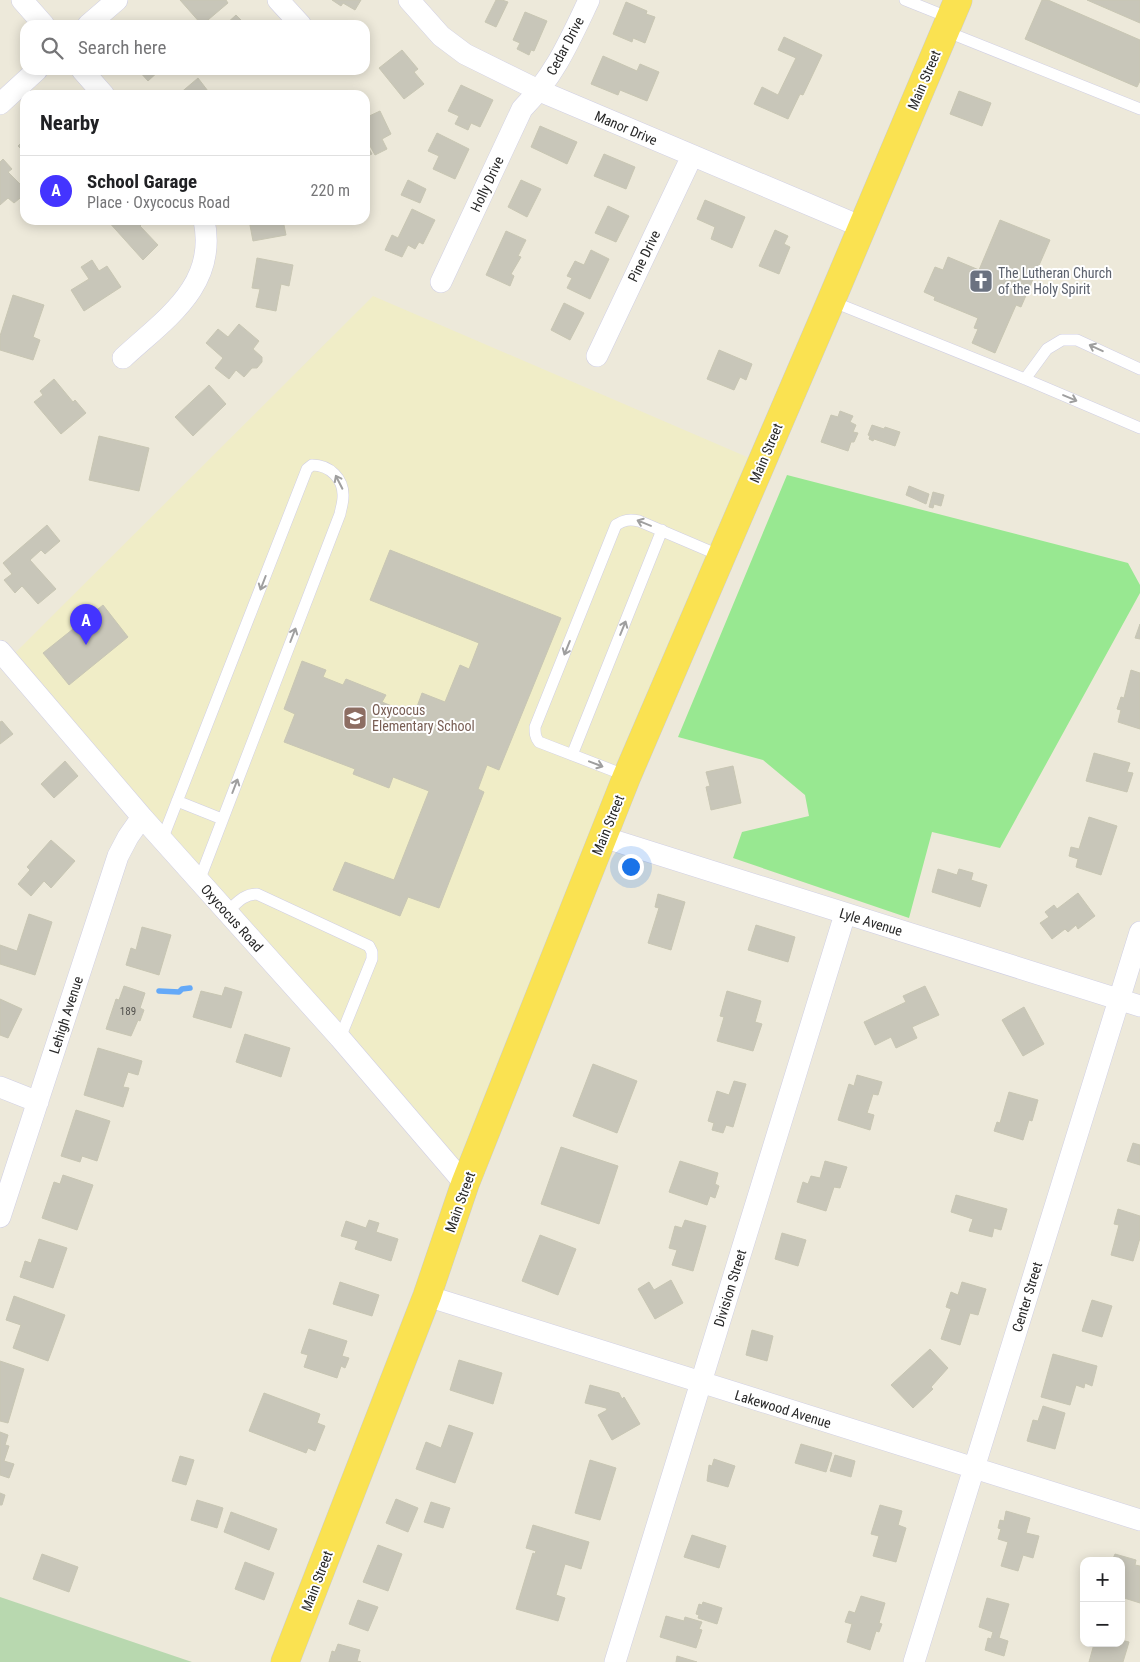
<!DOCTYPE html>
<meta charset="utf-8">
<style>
body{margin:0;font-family:"Roboto Condensed",sans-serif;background:#f6f6f6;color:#202124}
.controls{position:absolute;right:15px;bottom:15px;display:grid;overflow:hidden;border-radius:10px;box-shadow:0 2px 12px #0003}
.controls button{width:45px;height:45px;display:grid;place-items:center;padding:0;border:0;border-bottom:1px solid #e0e0e0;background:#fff;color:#202124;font:25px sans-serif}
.you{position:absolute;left:630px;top:866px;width:18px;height:18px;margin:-12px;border:4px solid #fff;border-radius:50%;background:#1a73e8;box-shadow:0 0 0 8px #1a73e833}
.badge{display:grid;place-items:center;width:32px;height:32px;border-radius:50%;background:#4434ff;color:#fff;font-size:16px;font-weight:700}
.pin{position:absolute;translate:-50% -41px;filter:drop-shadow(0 1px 2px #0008)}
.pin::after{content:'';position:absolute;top:26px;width:18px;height:15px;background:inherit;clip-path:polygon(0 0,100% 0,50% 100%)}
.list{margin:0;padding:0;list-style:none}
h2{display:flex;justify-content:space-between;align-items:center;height:65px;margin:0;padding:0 20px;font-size:21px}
h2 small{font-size:16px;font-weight:400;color:#757577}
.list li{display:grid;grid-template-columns:32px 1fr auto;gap:15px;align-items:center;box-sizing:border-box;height:70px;padding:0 20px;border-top:1px solid #e0e0e0}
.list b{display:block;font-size:19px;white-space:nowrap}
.list p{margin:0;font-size:16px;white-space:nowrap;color:#757577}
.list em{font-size:16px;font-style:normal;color:#757577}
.icon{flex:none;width:28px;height:28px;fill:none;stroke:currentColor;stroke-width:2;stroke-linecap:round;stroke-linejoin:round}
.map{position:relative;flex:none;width:1140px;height:1662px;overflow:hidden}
.search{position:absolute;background:#fff;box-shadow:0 2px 12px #0003;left:20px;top:20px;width:350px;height:55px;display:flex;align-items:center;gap:12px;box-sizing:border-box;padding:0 18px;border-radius:15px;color:#757577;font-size:19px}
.panel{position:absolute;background:#fff;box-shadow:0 2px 12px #0003;left:20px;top:90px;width:350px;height:135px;border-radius:15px}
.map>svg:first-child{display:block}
</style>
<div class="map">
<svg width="1140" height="1662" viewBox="0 0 1140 1662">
<rect width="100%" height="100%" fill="#ede9da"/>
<path fill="#f0edc7" d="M373 296 761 463 465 1184 8 660Z"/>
<path fill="#98e891" d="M787 475 1128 563 1140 585V593L1000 848 932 832 909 918 733 858 742 832 809 816 805 795 763 760 678 737Z"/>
<path fill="#b8d8af" d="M0 1597 192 1662H0Z"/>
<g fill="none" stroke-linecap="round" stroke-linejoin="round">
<path stroke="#64a9f8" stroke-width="5.5" d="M159 991 179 992 182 989 190 988"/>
</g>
<path fill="#c8c6b9" stroke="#c8c6b3" d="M180 0H226L228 3 202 25Z
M332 0H361L355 10 343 3 341 6Z
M496 0H502L508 2 496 27 485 22Z
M1042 0H1048L1140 40V81L1137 87 1025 39Z
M1087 0H1140V23Z
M626 2 647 11 646 14 655 17 645 43 633 38 632 42 613 34Z
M525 12 547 21 534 51 531 50 529 55 517 49 520 43 513 40Z
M236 15 246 25H225Z
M784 37 822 55 803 95 800 94 788 119 754 104 762 87 778 95 796 58 778 50Z
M402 50 418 69 414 72 424 84 404 99 379 68Z
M603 56 637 71 640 64 659 72 647 101 620 90 618 95 591 84Z
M140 70H160L148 81 139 71Z
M198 78 211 95 214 92 216 95H178Z
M461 85 493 100 480 127 471 123 468 130 455 124 459 116 448 111Z
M959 91 991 103 982 126 950 114Z
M380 111 391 134 382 139 387 149 375 155 370 146 368 147 372 154 365 157V118Z
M540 126 577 142 567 164 531 147Z
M437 133 469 149 455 179 433 169 439 156 428 151Z
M25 139V153L18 146Z
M604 154 635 167 626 189 594 176Z
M3 159 12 169 8 172 25 189V194L14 203 8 198 0 205V162Z
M408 180 426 189 420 203 401 195Z
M521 180 541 189 527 217 508 207Z
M705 200 745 217 732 248 711 239 715 227 697 219Z
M608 206 629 216 616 242 595 233Z
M412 209 435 220 423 244 419 242 415 249 408 245 402 257 385 250 392 235 398 238Z
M107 220H144L145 221 140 226 158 245 143 260Z
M249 220H283L286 235 253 241Z
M1000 220 1050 240 1021 307 1016 305 995 353 972 343 978 329 974 328 978 318 934 300 935 297 924 292 935 267 943 270 948 257 979 270Z
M775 230 788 236 784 244 790 247 779 274 759 266Z
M506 231 526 240 518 256 521 257 511 274 514 276 510 286 486 275Z
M591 250 609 259 590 299 567 288 572 278 567 276 575 261 584 265Z
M257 258 293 265 289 286 281 284 276 311 256 307 260 289 252 288Z
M92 260 99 271 107 266 121 287 84 311 71 290 89 279 81 267Z
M13 295 44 305 33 337 40 340 33 360 0 350V336Z
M564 303 584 313 570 340 551 330Z
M239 324 259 341 253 349 262 357V362L257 368H252L244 377 236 370 229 379 215 368 223 358 206 343 218 329 228 337Z
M719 350 752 364 746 380 740 377 734 390 707 379Z
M54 379 73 402 75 400 86 413 61 434 34 402 43 395 40 391Z
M209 385 226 404 193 436 175 417Z
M840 411 853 416 850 422 856 425 853 432 858 433 854 442H851L848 451 821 442 831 415 838 417Z
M872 425 884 429 885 427 900 432 895 446 874 439 873 441 869 439 870 436 868 435Z
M99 436 149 448 139 491 89 480Z
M909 486 929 494 926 504 906 495Z
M933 492 944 495 941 506 934 504 933 508 929 507Z
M47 525 60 541 45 554 41 550 30 560 56 589 38 604 22 586 15 593 4 580 12 574 3 563Z
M390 550 561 618 499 770 487 765 478 789 484 792 439 908 408 897 400 916 333 890 345 862 394 880 429 791 393 777 389 788 353 774 355 769 284 742 295 714 284 709 302 661 326 670 323 677 343 685 346 679 386 695 382 702 414 715 422 693 445 702 460 665 469 669 479 643 370 600Z
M103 605 128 637 69 685 43 653Z
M1140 624V639L1135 638Z
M1131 670 1140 673V729L1118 722 1121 710 1117 709 1121 697 1124 698Z
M2 721 13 734 0 744V722Z
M1094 753 1130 763 1127 772 1133 773 1127 792 1086 781Z
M65 761 78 776 54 798 41 784Z
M733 766 741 803 711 810 706 787 710 786 706 772Z
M1089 817 1117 826 1101 875 1076 867 1078 859 1069 856 1071 847 1079 849Z
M51 840 75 861 51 888 44 881 31 896 18 884 30 870 27 867Z
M938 869 957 875 959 869 973 873 971 880 987 885 980 907 932 892Z
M1078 893 1095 916 1078 929 1076 925 1068 932 1065 929 1052 939 1040 923 1049 917 1045 912 1054 905 1057 909Z
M658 894 685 902 671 950 648 943 659 908 655 907Z
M29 914 52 922 35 975 0 964V945L17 951Z
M756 925 795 937 788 962 748 950Z
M142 927 171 935 159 975 126 965 131 948 136 950Z
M124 986 145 993 140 1008 144 1010 140 1021 138 1020 131 1036 106 1029 116 999 119 1000Z
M925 986 939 1015 912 1027 917 1038 896 1048 891 1037 875 1045 864 1022 906 1002 903 996Z
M225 987 242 992 231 1028 193 1017 201 991 222 996Z
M727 991 761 1001 755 1022 762 1024 753 1051 717 1041 724 1017 720 1016Z
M0 999 22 1009 8 1038 0 1035Z
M1024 1007 1044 1044 1023 1056 1002 1020Z
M245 1034 290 1048 281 1077 236 1062Z
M98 1048 142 1061 138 1075 128 1072 123 1087 129 1088 123 1107 84 1095Z
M593 1064 637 1081 617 1133 573 1116Z
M857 1075 882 1082 878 1095 873 1094 867 1113 874 1115 870 1130 838 1120 849 1084 854 1086Z
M734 1081 746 1084 733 1127 726 1125 723 1133 712 1130 714 1123 708 1121 717 1091 729 1095Z
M1009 1092 1038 1100 1032 1121 1029 1120 1023 1140 994 1131 997 1122 1000 1123Z
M76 1110 110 1121 97 1161 82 1156 80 1162 61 1156Z
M1133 1143 1140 1145V1165L1127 1161Z
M561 1147 618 1166 599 1224 541 1204Z
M680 1161 718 1173 715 1184 719 1186 715 1198 710 1196 707 1205 669 1192Z
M825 1161 847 1167 840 1188 834 1187 826 1211 797 1202 803 1182 808 1184 811 1176 820 1178Z
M63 1175 93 1185 77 1230 42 1218 54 1182 60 1184Z
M956 1195 1007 1209 1001 1230 994 1228 992 1237 969 1231 973 1219 951 1212Z
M1118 1209 1140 1216V1238L1133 1261 1111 1255 1119 1225 1114 1224Z
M369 1220 379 1223 376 1232 398 1239 391 1261 355 1249 358 1241 341 1236 346 1221 366 1228Z
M685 1220 706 1226 693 1271 672 1265 677 1250 669 1248 675 1226 682 1228Z
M782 1233 806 1240 798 1266 775 1259Z
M540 1235 576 1249 558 1295 522 1281Z
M39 1239 67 1248 53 1288 20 1277 25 1261 31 1263Z
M671 1280 683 1303 655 1319 638 1289 649 1282 654 1290Z
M340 1282 379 1295 372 1316 333 1304Z
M962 1282 986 1289 978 1315 970 1313 960 1345 941 1339 951 1309 946 1307 951 1292 958 1295Z
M14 1296 65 1315 48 1361 13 1348 21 1325 6 1320Z
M1092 1300 1112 1306 1102 1337 1082 1331Z
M309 1329 347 1341 342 1356 349 1358 345 1368 341 1366 337 1378 304 1367 308 1355 301 1353Z
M752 1330 773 1336 767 1361 746 1355Z
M930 1349 948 1368 931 1387 933 1389 913 1408 891 1385Z
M1053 1354 1097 1366 1092 1386 1085 1383 1084 1388 1076 1385 1070 1405 1041 1397Z
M459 1360 502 1373 493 1404 450 1390Z
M0 1361 24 1369 8 1423 0 1421Z
M590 1385 619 1393 622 1399 624 1397 640 1424 612 1440 598 1415 607 1410 606 1408 585 1403Z
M264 1393 320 1414 317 1423 325 1426 315 1451 308 1448 306 1453 249 1431Z
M1043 1406 1065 1413 1055 1449 1027 1441 1033 1420 1038 1421Z
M449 1425 473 1433 455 1483 416 1469 426 1442 441 1448Z
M0 1432 8 1435 5 1445 9 1446 4 1461 14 1464 9 1478 0 1475Z
M801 1444 832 1453 826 1472 795 1463Z
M835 1455 855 1461 851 1477 830 1471Z
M180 1456 194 1460 186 1485 172 1481Z
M714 1459 735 1466 728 1487 707 1481 709 1465 712 1466Z
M590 1460 616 1468 600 1520 575 1513Z
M0 1493 5 1495 2 1505H0Z
M396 1499 418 1508 408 1532 386 1523Z
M197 1500 223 1508 217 1528 191 1520Z
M431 1502 450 1508 443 1528 424 1522Z
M880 1505 902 1511 898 1525 906 1528 896 1562 873 1556 879 1536 871 1534Z
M1006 1511 1030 1518 1026 1533 1039 1536 1033 1558 1023 1555 1018 1571 1001 1566 1008 1542 998 1539 1001 1529 998 1528 1000 1520 1004 1521Z
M231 1512 277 1529 269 1550 224 1532Z
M533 1525 589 1542 581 1569 565 1564 556 1595 565 1598 558 1621 516 1609 533 1553 535 1554 536 1551 526 1548Z
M692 1535 726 1546 719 1568 684 1557Z
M378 1545 402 1554 388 1591 363 1582Z
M42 1554 78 1567 69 1592 33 1579Z
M1115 1554 1136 1560 1135 1565 1140 1566V1603L1121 1597V1561H1112Z
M245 1562 274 1573 264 1600 235 1589Z
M861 1596 885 1603 879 1623 882 1624 879 1632 876 1631 870 1650 847 1642 852 1624 845 1622 849 1611 855 1613Z
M987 1598 1009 1604 999 1638 1008 1641 1004 1656 985 1650 988 1638 991 1639 993 1632 979 1627Z
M358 1600 378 1607 368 1631 349 1624Z
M703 1602 722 1608 717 1624 698 1618 699 1615 696 1614 699 1604 702 1605Z
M666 1616 684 1621 685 1617 702 1622 699 1629 702 1630 696 1648 660 1637Z
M1121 1640 1129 1642 1123 1662H1089L1094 1644 1093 1643H1121Z
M338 1644 360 1650 357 1661 361 1662H329L332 1651 335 1652Z
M677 1656 697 1662H676Z"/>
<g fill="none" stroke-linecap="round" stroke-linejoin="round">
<g stroke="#d0cfe4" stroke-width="12">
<path id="service" d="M905 0 950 18
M945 31 1140 109
M831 301 1025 379 1140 428
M1025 379 1047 349 1062 340H1077L1140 369
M572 755 662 530
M627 776 539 742C535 737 535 733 535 727L616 525C624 520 629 519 639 521L721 556
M177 801 222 819
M162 840 307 469 312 465C330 465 344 479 343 497 343 503 341 508 340 514L199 881
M227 912C236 904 243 894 257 894L369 946 372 952V959L340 1038"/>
</g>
<g stroke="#d0cfe4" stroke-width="22">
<path id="minor" d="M22 0 44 25
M278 0 301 25
M409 0 441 36 465 54 540 91 862 227
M88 25 117 0
M82 70 104 95
M0 104 37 70
M441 282 522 109C555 75 569 42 589 0
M597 356 692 156
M123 358C165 319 218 286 204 220
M0 651 142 817 340 1038 465 1184
M603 837 1140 1006
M0 1087 38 1102
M0 1217 118 856 128 837 142 817
M427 1296 1140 1520
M615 1662 845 914
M914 1662 1140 932"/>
</g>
<g stroke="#ccc" stroke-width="29">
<path id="trunk" d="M285 1662 427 1296 465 1184 627 776 831 301 958 0"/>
</g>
<use href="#service" stroke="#fff" stroke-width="11"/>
<use href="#minor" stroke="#fff" stroke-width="21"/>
<use href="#trunk" stroke="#fae251" stroke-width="28"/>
</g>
<defs><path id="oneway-shaft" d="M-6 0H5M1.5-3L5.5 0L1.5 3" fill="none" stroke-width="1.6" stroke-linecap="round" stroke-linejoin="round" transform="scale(1.25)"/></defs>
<g stroke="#9f9f9f">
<use href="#oneway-shaft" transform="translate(1096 348) rotate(-155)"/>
<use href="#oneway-shaft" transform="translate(1070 398) rotate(23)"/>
<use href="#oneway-shaft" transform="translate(339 482) rotate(-117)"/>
<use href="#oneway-shaft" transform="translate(644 523) rotate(-158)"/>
<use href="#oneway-shaft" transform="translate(263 583) rotate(111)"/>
<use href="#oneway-shaft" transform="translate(623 628) rotate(-68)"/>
<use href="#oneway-shaft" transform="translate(293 635) rotate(-69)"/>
<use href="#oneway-shaft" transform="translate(567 648) rotate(112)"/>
<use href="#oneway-shaft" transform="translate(596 764) rotate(21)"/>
<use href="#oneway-shaft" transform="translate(235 786) rotate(-69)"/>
</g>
<defs>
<g id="church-square" transform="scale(1.25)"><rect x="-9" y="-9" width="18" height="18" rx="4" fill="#6b7280" stroke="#fff"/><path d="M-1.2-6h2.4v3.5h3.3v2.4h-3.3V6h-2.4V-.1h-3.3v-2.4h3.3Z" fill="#fff"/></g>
<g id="school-square" transform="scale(1.25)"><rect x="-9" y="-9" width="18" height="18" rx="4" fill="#8d6e63" stroke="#fff"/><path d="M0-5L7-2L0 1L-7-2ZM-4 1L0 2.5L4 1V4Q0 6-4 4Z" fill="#fff"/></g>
</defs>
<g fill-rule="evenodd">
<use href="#church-square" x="981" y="281"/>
<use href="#school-square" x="355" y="718"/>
</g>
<g text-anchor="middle" stroke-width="4" stroke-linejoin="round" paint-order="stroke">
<g font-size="11" fill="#51504d">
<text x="128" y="1015">189</text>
</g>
<g font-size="14" fill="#292929" stroke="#fff">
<text transform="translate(565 46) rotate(-62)" y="5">Cedar Drive</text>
<text transform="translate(924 80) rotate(-67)" y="5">Main Street</text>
<text transform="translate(626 128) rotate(23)" y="5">Manor Drive</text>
<text transform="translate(487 184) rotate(-65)" y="5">Holly Drive</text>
<text transform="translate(644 256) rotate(-64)" y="5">Pine Drive</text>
<text transform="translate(766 453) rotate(-67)" y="5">Main Street</text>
<text transform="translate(608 825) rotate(-68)" y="5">Main Street</text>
<text transform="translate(232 918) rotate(48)" y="5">Oxycocus Road</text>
<text transform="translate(871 922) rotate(17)" y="5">Lyle Avenue</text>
<text transform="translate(66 1015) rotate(-72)" y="5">Lehigh Avenue</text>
<text transform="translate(460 1202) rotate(-70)" y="5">Main Street</text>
<text transform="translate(730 1288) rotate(-73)" y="5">Division Street</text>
<text transform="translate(1027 1297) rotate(-73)" y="5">Center Street</text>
<text transform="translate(783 1409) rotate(17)" y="5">Lakewood Avenue</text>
<text transform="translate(317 1581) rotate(-69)" y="5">Main Street</text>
</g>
<g font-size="14" fill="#5b616d" stroke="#fff" text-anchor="start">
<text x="998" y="278">The Lutheran Church<tspan x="998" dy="16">of the Holy Spirit</tspan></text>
</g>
<g font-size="14" fill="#785e54" stroke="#fff" text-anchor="start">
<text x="372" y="715">Oxycocus<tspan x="372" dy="16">Elementary School</tspan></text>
</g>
</g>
</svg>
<div class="controls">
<button>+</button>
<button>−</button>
</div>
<div class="you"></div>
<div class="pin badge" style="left:86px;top:645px">A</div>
<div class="search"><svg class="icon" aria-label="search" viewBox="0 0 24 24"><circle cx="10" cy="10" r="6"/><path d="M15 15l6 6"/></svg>Search here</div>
<section class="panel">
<h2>Nearby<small></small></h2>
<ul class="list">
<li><span class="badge">A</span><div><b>School Garage</b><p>Place · Oxycocus Road</p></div><em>220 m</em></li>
</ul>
</section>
</div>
